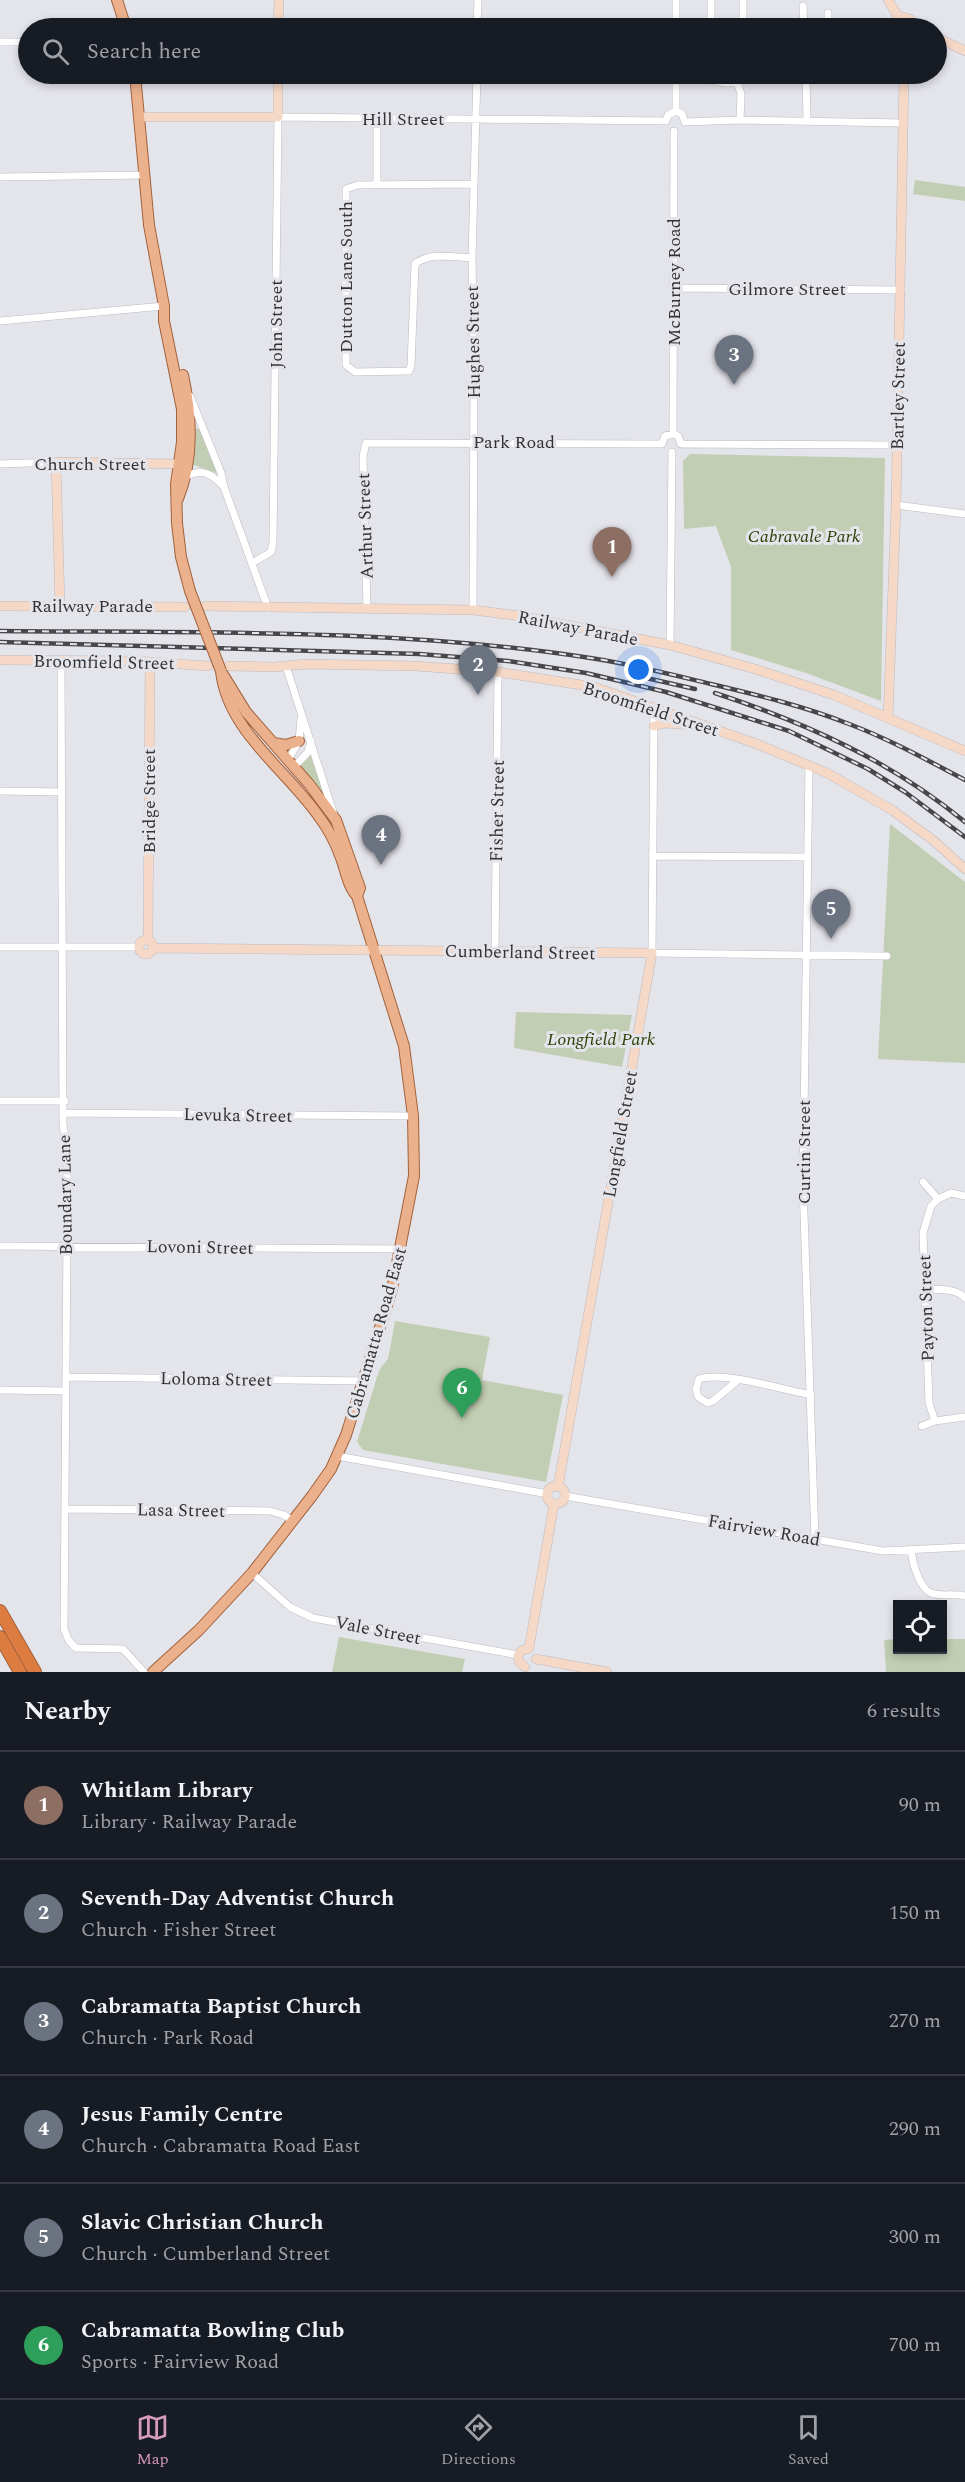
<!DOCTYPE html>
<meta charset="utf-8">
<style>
body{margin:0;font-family:Spectral,serif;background:#242831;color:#f1f3f6}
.controls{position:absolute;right:18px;bottom:18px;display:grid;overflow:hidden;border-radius:0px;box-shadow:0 3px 9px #0003}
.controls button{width:54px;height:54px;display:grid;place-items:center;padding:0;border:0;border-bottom:2px solid #363941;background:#171b24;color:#f1f3f6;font:30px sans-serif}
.you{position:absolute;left:639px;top:670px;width:21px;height:21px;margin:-15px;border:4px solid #fff;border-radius:50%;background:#1a73e8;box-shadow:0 0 0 9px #1a73e833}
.badge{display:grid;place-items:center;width:39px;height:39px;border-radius:50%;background:#d69abb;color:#fff;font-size:20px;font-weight:700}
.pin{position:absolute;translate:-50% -50px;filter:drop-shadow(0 2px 3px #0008)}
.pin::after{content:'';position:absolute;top:32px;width:21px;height:18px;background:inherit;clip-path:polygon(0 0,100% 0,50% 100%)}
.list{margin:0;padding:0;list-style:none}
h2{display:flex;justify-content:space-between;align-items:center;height:78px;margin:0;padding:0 24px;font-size:26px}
h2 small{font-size:20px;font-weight:400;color:#9ea1a6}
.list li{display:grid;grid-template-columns:39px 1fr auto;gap:18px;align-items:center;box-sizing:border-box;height:108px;padding:0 24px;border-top:2px solid #363941}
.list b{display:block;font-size:22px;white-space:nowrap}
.list p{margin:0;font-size:20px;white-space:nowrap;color:#9ea1a6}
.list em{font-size:20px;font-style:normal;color:#9ea1a6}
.icon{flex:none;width:33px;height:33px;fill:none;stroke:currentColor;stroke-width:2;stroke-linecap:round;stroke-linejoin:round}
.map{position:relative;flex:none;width:965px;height:1672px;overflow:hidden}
.search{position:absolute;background:#171b24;box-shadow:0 3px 9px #0003;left:18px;right:18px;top:18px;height:66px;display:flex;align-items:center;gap:15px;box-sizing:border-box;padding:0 21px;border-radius:33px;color:#9ea1a6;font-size:22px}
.sheet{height:726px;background:#171b24}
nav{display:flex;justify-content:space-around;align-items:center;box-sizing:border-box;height:84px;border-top:2px solid #363941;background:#171b24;font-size:16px;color:#9ea1a6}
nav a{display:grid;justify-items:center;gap:3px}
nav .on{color:#d69abb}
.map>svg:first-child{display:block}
</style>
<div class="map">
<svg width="965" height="1672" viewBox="0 0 965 1672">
<rect width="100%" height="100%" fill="#e4e4eb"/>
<path fill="#c2ceb3" d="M915 180 965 187V201L913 194Z
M201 428 218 471 216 473 191 464 196 429Z
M690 454 885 458 881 701 806 673 731 650V567L716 526 684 529 683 461Z
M312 754 328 800 300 766Z
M890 824 965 882V1063L878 1059Z
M516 1012 632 1015 622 1067 514 1048Z
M395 1321 490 1337 482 1380 563 1395 546 1482 363 1450 357 1442 377 1377 381 1367 388 1359Z
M339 1637 465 1659 462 1672H332Z
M897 1639 898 1650H942L943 1639H965V1672H886L884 1640Z"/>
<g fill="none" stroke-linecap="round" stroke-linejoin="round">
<g stroke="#bcbbc2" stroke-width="8">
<path id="street" d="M803 6 804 28
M828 13V28
M676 25 711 24
M711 27V0
M477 28 478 0
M676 28V0
M743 28V0
M0 42H28
M676 74V111
M712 74 714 81 727 83 739 81 742 74
M806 74 807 121
M737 82 741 94 740 120
M377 119V185
M666 121 668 115 676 111 682 114 685 122
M685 122 740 120 904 123
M0 177 145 175
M472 258C455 257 429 252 415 264L411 366 409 371 355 372 346 365V189L358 185 474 184
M674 288 901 290
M0 321 164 306
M190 396 221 473 224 487 268 608
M673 434 674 131
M662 444 665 436 673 434 678 436 681 444
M681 444 897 445
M0 464 56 462
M185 477C201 468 211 473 222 485
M896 505 965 514
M252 563 271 552 273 542 278 117 666 121
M367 609 363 456 366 443 662 444
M473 610 474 371 472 258 477 74
M670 645 672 452
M61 661 63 1125 67 1149V1233L64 1629 69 1641 76 1648 123 1649 144 1672
M286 666 334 815
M654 708 652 953 887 956
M288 760 299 741 301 719
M809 765 803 1184 815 1539
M294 767 308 752 311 741
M0 791 61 792
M652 856 806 857
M0 947H139
M495 951 498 672
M0 1101H65
M64 1113 413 1116
M923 1182 938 1199 951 1193 965 1196
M0 1246 401 1249
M926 1289C938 1290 957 1288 965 1298
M66 1377 365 1381
M738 1380 713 1401 708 1403 698 1397 696 1389 699 1379C723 1371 784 1390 811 1395
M0 1390 66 1391
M935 1421 929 1403 923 1233 931 1206 938 1199
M922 1426 935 1421 965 1417
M337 1456 548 1494
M565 1496 883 1551 965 1547
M66 1509 270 1511 284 1515 293 1521
M911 1549C912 1561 919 1588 931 1593 941 1597 954 1593 965 1596
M252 1573 290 1607 313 1618 518 1655"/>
</g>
<g stroke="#bcbbc2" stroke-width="10">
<path id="secondary" d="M888 0 899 18
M278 28 279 0
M892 28 896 20 903 17 910 19 915 28
M936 37 965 51
M141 117H278V74
M0 606 185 607
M60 606 56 462 179 464
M206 606 473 610 519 616 670 645 755 669 834 695 965 751
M0 660 136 661 208 666
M229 666 274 667 306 664 415 666 498 672 594 687 757 744 827 773 892 810 934 841 965 869
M888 718 896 505 904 74
M654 726 665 723 691 725
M148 939 150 662
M139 947a7 7 0 1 1 14 0a7 7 0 1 1-14 0Z
M153 948 652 953 558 1487
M547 1495a9 9 0 1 1 18 0a9 9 0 1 1-18 0Z
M529 1648 554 1504
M536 1659 607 1672
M525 1667 519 1662 518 1656 521 1651 529 1648"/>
</g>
<g stroke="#a2623c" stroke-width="12">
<path id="primary" d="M117 0 126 28
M135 74 149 225 164 306V321L182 409V442L176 484 177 523 181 557 190 591
M178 499C194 459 192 416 183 375
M222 673 246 712 309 784 336 820 360 888 357 896
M273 743 286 745 299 741
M153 1672 199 1630 252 1573 312 1496 331 1469 346 1435 392 1289 414 1176 413 1116 404 1046 357 896C348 887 346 871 341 858 336 844 329 830 320 818 288 771 227 731 221 671"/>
</g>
<g stroke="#a2623c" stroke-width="14">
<path id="highway" d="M0 1611 35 1672
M0 1637 20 1672"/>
</g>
<use href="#street" stroke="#fff" stroke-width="7"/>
<use href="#secondary" stroke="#f5d8c6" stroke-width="9"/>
<use href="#primary" stroke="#ebb08c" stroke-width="10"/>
<use href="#highway" stroke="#dd7c40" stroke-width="12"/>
<g stroke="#47474b" stroke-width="4.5">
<path id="rail" d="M0 631C195 633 391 628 584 657 627 663 669 674 711 684 757 695 804 706 849 724 889 739 927 760 965 780
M0 642 419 654 508 661 586 673 666 692 789 731 868 769 905 792 965 837
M642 677 695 689
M715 693C806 723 891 761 965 822"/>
</g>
<use href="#rail" stroke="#e4e4eb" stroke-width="2" stroke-dasharray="7" stroke-linecap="butt"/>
<g stroke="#a2623c" stroke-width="12" stroke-linecap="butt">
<path id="primary-bridge" d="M190 591 221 671"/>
</g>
<use href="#primary-bridge" stroke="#ebb08c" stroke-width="10"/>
</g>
<g text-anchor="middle" stroke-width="6" stroke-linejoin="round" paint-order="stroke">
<g font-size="18" fill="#333336" stroke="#e4e4eb">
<text x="403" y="125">Hill Street</text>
<text transform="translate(346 277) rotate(-90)" y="6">Dutton Lane South</text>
<text transform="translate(674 282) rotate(-90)" y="6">McBurney Road</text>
<text x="787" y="295">Gilmore Street</text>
<text transform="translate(276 324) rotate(-90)" y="6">John Street</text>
<text transform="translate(473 342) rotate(-91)" y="6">Hughes Street</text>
<text transform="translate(898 396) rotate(-89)" y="6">Bartley Street</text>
<text x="514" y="448">Park Road</text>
<text x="90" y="470">Church Street</text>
<text transform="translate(365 526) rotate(-92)" y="6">Arthur Street</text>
<text x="92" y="612">Railway Parade</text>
<text transform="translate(578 628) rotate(11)" y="6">Railway Parade</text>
<text transform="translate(104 662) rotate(1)" y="6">Broomfield Street</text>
<text transform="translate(651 709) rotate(18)" y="6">Broomfield Street</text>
<text transform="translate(149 801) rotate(-90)" y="6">Bridge Street</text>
<text transform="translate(497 811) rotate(-89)" y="6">Fisher Street</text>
<text transform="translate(520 952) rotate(1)" y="6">Cumberland Street</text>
<text transform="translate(238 1115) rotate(1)" y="6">Levuka Street</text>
<text transform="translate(620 1134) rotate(-80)" y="6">Longfield Street</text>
<text transform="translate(804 1152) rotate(-90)" y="6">Curtin Street</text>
<text transform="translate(65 1195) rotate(-91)" y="6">Boundary Lane</text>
<text transform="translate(200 1247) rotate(1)" y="6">Lovoni Street</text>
<text transform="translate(926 1308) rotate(-92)" y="6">Payton Street</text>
<text transform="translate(376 1333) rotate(-74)" y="6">Cabramatta Road East</text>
<text transform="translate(216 1379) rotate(1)" y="6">Loloma Street</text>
<text transform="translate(181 1510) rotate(1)" y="6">Lasa Street</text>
<text transform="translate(764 1530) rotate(10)" y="6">Fairview Road</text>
<text transform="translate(378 1630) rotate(11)" y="6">Vale Street</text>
</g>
<g font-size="18" font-style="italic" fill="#2d4006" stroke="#e4e4eb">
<text x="804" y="542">Cabravale Park</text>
<text x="601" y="1045">Longfield Park</text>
</g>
</g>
</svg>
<div class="controls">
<button><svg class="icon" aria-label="locate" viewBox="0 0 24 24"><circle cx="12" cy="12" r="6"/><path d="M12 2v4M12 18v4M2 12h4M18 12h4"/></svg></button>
</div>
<div class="you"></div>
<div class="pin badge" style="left:612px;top:577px;background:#8d6e63">1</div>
<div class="pin badge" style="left:478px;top:695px;background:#6b7280">2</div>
<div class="pin badge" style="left:734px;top:385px;background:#6b7280">3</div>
<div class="pin badge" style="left:381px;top:865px;background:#6b7280">4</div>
<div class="pin badge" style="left:831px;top:939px;background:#6b7280">5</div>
<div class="pin badge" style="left:462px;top:1418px;background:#2e9e5b">6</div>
<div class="search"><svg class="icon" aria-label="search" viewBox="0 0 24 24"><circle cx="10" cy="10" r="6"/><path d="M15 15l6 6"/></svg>Search here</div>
</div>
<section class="sheet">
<h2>Nearby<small>6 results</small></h2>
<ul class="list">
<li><span class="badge" style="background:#8d6e63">1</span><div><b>Whitlam Library</b><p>Library · Railway Parade</p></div><em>90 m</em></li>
<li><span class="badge" style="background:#6b7280">2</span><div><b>Seventh-Day Adventist Church</b><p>Church · Fisher Street</p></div><em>150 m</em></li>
<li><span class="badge" style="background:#6b7280">3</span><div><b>Cabramatta Baptist Church</b><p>Church · Park Road</p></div><em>270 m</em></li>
<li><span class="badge" style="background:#6b7280">4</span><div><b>Jesus Family Centre</b><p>Church · Cabramatta Road East</p></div><em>290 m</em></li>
<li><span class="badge" style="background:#6b7280">5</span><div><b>Slavic Christian Church</b><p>Church · Cumberland Street</p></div><em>300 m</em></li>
<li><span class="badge" style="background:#2e9e5b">6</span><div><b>Cabramatta Bowling Club</b><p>Sports · Fairview Road</p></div><em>700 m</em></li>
</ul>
</section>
<nav>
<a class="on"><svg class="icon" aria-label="map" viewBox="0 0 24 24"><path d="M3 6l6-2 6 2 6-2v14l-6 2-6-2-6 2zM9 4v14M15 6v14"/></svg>Map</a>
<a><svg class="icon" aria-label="directions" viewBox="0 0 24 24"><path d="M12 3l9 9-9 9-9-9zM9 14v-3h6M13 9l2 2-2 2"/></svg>Directions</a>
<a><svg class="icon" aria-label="saved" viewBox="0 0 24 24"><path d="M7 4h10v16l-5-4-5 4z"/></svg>Saved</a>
</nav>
